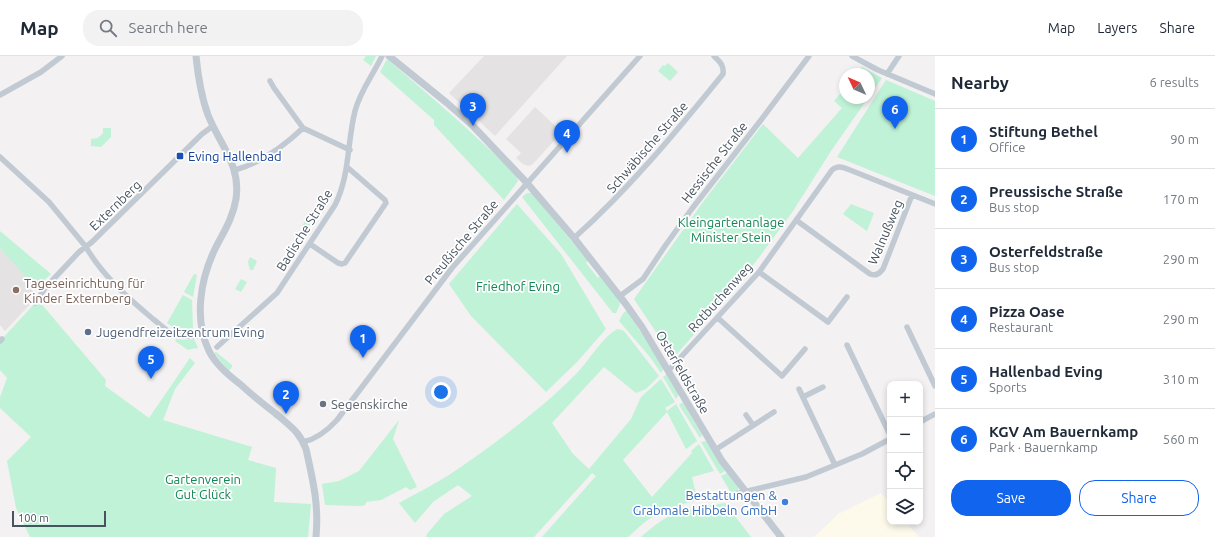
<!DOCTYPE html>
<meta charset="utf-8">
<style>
body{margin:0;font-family:Ubuntu,sans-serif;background:#f2f2f3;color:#1f2937}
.controls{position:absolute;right:12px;bottom:12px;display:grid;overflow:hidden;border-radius:8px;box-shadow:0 2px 6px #0003}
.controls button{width:36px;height:36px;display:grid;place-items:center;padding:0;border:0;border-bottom:1px solid #e0e1e3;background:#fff;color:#1f2937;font:20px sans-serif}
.compass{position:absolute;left:839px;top:12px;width:36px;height:36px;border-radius:50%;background:#fff;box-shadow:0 2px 6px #0003;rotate:314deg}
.scale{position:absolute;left:12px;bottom:10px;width:94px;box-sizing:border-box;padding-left:4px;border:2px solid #485360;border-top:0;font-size:11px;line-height:14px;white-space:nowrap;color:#485360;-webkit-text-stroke:3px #fff;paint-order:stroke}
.you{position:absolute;left:441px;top:336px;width:14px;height:14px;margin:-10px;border:3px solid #fff;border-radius:50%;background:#1a73e8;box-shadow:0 0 0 6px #1a73e833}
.badge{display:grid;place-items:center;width:26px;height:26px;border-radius:50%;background:#1164ee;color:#fff;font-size:13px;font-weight:700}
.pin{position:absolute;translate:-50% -33px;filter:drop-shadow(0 1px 2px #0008)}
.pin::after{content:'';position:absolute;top:21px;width:14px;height:12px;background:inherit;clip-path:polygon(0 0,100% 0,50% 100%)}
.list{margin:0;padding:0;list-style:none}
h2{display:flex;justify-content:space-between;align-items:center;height:52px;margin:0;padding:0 16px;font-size:17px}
h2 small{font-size:13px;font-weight:400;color:#747a83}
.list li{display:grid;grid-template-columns:26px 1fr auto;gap:12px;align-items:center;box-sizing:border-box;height:60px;padding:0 16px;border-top:1px solid #e0e1e3}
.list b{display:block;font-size:15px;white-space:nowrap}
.list p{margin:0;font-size:13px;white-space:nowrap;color:#747a83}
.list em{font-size:13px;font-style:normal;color:#747a83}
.actions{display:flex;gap:8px;padding:12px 16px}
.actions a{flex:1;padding:9px 0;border:1px solid #1164ee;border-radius:16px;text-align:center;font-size:14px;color:#1164ee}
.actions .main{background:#1164ee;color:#fff}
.icon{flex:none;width:22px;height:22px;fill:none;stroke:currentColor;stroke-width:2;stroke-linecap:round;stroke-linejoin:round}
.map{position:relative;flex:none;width:935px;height:481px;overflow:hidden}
header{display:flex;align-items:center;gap:24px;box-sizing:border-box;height:56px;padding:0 20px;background:#fff;border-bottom:1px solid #e0e1e3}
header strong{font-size:19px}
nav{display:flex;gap:22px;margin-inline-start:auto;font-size:14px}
.search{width:280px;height:36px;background:#f2f2f3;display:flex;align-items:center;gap:10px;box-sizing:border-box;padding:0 14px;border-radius:16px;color:#747a83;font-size:15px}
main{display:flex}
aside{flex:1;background:#fff}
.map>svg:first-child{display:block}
</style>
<header>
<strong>Map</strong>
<div class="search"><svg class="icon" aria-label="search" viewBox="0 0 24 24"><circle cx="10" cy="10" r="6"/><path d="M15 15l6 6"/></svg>Search here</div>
<nav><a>Map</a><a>Layers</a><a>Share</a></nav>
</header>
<main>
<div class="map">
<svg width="935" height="481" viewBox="0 0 935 481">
<rect width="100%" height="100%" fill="#f3f1f1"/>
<path fill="#fdf9eb" d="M881 437 890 447V466H906L919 481H814L838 458Z"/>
<path fill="#e5e2e3" d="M484 0H567L495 80 449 37Z
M535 51 562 76 532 109 528 110 523 108 516 102 521 97 506 83Z
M0 192 33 225 28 230 34 236 29 241 33 245 5 275 0 269Z"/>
<path fill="#bff2d6" d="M366 0H376L371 10 363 4Z
M387 3C431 41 475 78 516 119L518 125 504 144 434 69V64L380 16Z
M668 7 678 16 670 25 658 15 663 9 665 10Z
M862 11 882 22 869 41V18H856Z
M886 24 935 45V140L837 101Z
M845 32V42H868L831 95 793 155 757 204 738 228 676 299 672 300 634 243 703 146 763 68 798 102 842 52 834 45Z
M103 72H111V81L101 91 91 90V83L98 82 103 77Z
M527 137H532L588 205 586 207 598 222 600 220 619 244 620 248 616 257H613L522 141Z
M517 148 561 198 606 273 577 306 546 336 471 260 449 228Z
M851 148 874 157 867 175 843 158Z
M308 160 313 164 307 174 302 170Z
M0 175 51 218 36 232 0 192Z
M250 201 257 205 253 214H250L248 206Z
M194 218 197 219 193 241 184 236Z
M241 223 247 226 241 236 235 233Z
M183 239 192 244 193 272 190 275C181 276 175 273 167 267Z
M38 244 106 324 105 330 149 362 190 302 195 307 175 333 163 364 252 391 248 404 276 412 274 446 311 448 308 481H30L16 452 7 405 31 381 0 352V341L7 322 0 314V285Z
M627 255 664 312 661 317 650 301 619 265 624 256Z
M618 273 624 275 659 320 646 333 636 337 604 311 552 367 573 398 589 413 631 363 641 341 661 323 675 346 665 352 667 355 676 348 697 385 686 393 667 356 623 404 652 441 692 397 691 395 699 388 714 415 692 421 697 442 726 435 728 438C705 443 678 447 657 458 646 464 637 473 628 481H542L596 420 592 417 534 481H426L427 478 444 458 472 440 458 429 433 446 415 467 399 447C415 438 433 429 449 419 492 390 539 355 575 319 587 308 604 278 618 273Z
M176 283 185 284 194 283 198 292 191 293 188 294 175 285Z
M216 296 232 309V311L229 315 214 297Z
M667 318 679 338 676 343 663 321Z
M683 346 702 379 700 382 679 349Z
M399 364 393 383 417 431 410 434 406 431 381 444 366 446 365 449 361 450 325 449 322 428 339 425 359 415Z
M706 385 725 415 720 418 701 386Z
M727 417 738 431V435L731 437 721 420Z
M725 447 751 481H641C649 474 658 466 668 461 686 454 707 450 725 447Z"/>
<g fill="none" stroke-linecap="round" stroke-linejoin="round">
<path stroke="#c1cad3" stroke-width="5.5" d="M852 0 878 14 935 38
M887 18 899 0
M270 25 274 32 303 72 350 94
M0 39 41 16 62 0
M0 101 49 146 86 191C102 219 128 242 153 263 160 268 167 276 175 279 184 282 194 280 203 279
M235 114C261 107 284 90 303 72
M796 164 870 218C876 220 879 218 883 213L912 139
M574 182C629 133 676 76 723 18 724 9 720 6 714 0
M310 188 338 207 342 208 345 207 386 147 385 144 347 111
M759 216 828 266 847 241
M620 240 643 223 665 190 691 154 761 64 809 0
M35 247 46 231 79 196 92 186 202 78 213 70
M718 262 782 320 805 293
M907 271 935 330
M0 285 2 283
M847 289 890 379
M217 291 277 237 335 149C350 119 347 87 355 55 360 35 373 19 382 0
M669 314 759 216 832 114C838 109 842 111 850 114L935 148
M799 333 835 409
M803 341 823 331
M746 359 753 369
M920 366 935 358
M303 386C317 383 327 375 337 364L452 212 640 0
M715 394 774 356
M727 440 806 421 862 398 890 383"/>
<path stroke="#c1cad3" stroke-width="7" d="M196 0C198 20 201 40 208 59 220 89 241 109 236 143 233 162 223 177 215 193 200 224 194 264 209 295 216 309 228 319 240 328 251 338 263 348 275 357 282 363 291 370 297 377 301 382 304 388 306 393 313 425 319 448 316 481
M389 0 447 47 473 70 527 127 574 182 625 247 642 271 722 405 781 481"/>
</g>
<rect fill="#1a4fb4" stroke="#fff" stroke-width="1.5" x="176" y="96" width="8" height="8" rx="2"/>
<circle fill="#8d6e63" stroke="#fff" stroke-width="1.5" cx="16" cy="234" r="4"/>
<circle fill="#5c6f8a" stroke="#fff" stroke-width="1.5" cx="88" cy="276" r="4"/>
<circle fill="#6b7280" stroke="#fff" stroke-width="1.5" cx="323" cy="348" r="4"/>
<circle fill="#3f7fe0" stroke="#fff" stroke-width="1.5" cx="785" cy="446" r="4"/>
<g text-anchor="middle" stroke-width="3.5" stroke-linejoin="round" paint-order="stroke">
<g font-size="13" fill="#485360" stroke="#fff">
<text transform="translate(647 91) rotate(-49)" y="5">Schwäbische Straße</text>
<text transform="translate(714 106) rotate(-52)" y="5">Hessische Straße</text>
<text transform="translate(115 149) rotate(-44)" y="5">Externberg</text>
<text transform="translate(304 174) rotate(-58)" y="5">Badische Straße</text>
<text transform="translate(885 176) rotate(-67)" y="5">Walnußweg</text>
<text transform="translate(461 186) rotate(-50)" y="5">Preußische Straße</text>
<text transform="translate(720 241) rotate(-48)" y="5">Rotbuchenweg</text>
<text transform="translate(683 316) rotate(60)" y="5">Osterfeldstraße</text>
</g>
<g font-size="13" fill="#164399" stroke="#fff" text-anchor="start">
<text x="188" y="105">Eving Hallenbad</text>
</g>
<g font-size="13" fill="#138654" stroke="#fff">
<text x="731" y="171">Kleingartenanlage<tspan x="731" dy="15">Minister Stein</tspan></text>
<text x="518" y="235">Friedhof Eving</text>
<text x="203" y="428">Gartenverein<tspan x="203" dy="15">Gut Glück</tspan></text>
</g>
<g font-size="13" fill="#785e54" stroke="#fff" text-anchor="start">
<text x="24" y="232">Tageseinrichtung für<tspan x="24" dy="15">Kinder Externberg</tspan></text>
</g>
<g font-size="13" fill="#4e5e75" stroke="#fff" text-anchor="start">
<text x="96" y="281">Jugendfreizeitzentrum Eving</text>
</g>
<g font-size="13" fill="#5b616d" stroke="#fff" text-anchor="start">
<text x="331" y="353">Segenskirche</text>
</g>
<g font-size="13" fill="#366cbe" stroke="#fff" text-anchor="end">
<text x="777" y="444">Bestattungen &amp;<tspan x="777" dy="15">Grabmale Hibbeln GmbH</tspan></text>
</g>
</g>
</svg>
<div class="controls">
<button>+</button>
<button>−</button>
<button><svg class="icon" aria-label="locate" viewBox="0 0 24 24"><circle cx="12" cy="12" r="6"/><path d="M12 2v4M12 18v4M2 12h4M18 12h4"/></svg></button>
<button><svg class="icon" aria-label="layers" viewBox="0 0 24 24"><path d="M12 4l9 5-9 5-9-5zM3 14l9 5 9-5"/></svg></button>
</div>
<svg class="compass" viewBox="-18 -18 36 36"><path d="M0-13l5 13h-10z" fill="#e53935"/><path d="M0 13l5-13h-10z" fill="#747a83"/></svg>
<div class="scale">100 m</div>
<div class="you"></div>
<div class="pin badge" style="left:363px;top:302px">1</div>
<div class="pin badge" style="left:286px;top:358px">2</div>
<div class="pin badge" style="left:473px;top:70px">3</div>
<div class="pin badge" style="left:567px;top:97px">4</div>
<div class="pin badge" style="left:151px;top:323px">5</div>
<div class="pin badge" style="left:895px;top:73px">6</div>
</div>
<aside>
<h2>Nearby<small>6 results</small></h2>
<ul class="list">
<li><span class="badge">1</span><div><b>Stiftung Bethel</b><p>Office</p></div><em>90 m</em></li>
<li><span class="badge">2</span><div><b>Preussische Straße</b><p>Bus stop</p></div><em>170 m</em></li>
<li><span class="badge">3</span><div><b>Osterfeldstraße</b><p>Bus stop</p></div><em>290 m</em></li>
<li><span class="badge">4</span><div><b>Pizza Oase</b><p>Restaurant</p></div><em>290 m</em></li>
<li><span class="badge">5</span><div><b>Hallenbad Eving</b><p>Sports</p></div><em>310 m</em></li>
<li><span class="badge">6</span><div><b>KGV Am Bauernkamp</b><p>Park · Bauernkamp</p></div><em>560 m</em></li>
</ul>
<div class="actions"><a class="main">Save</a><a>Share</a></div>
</aside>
</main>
